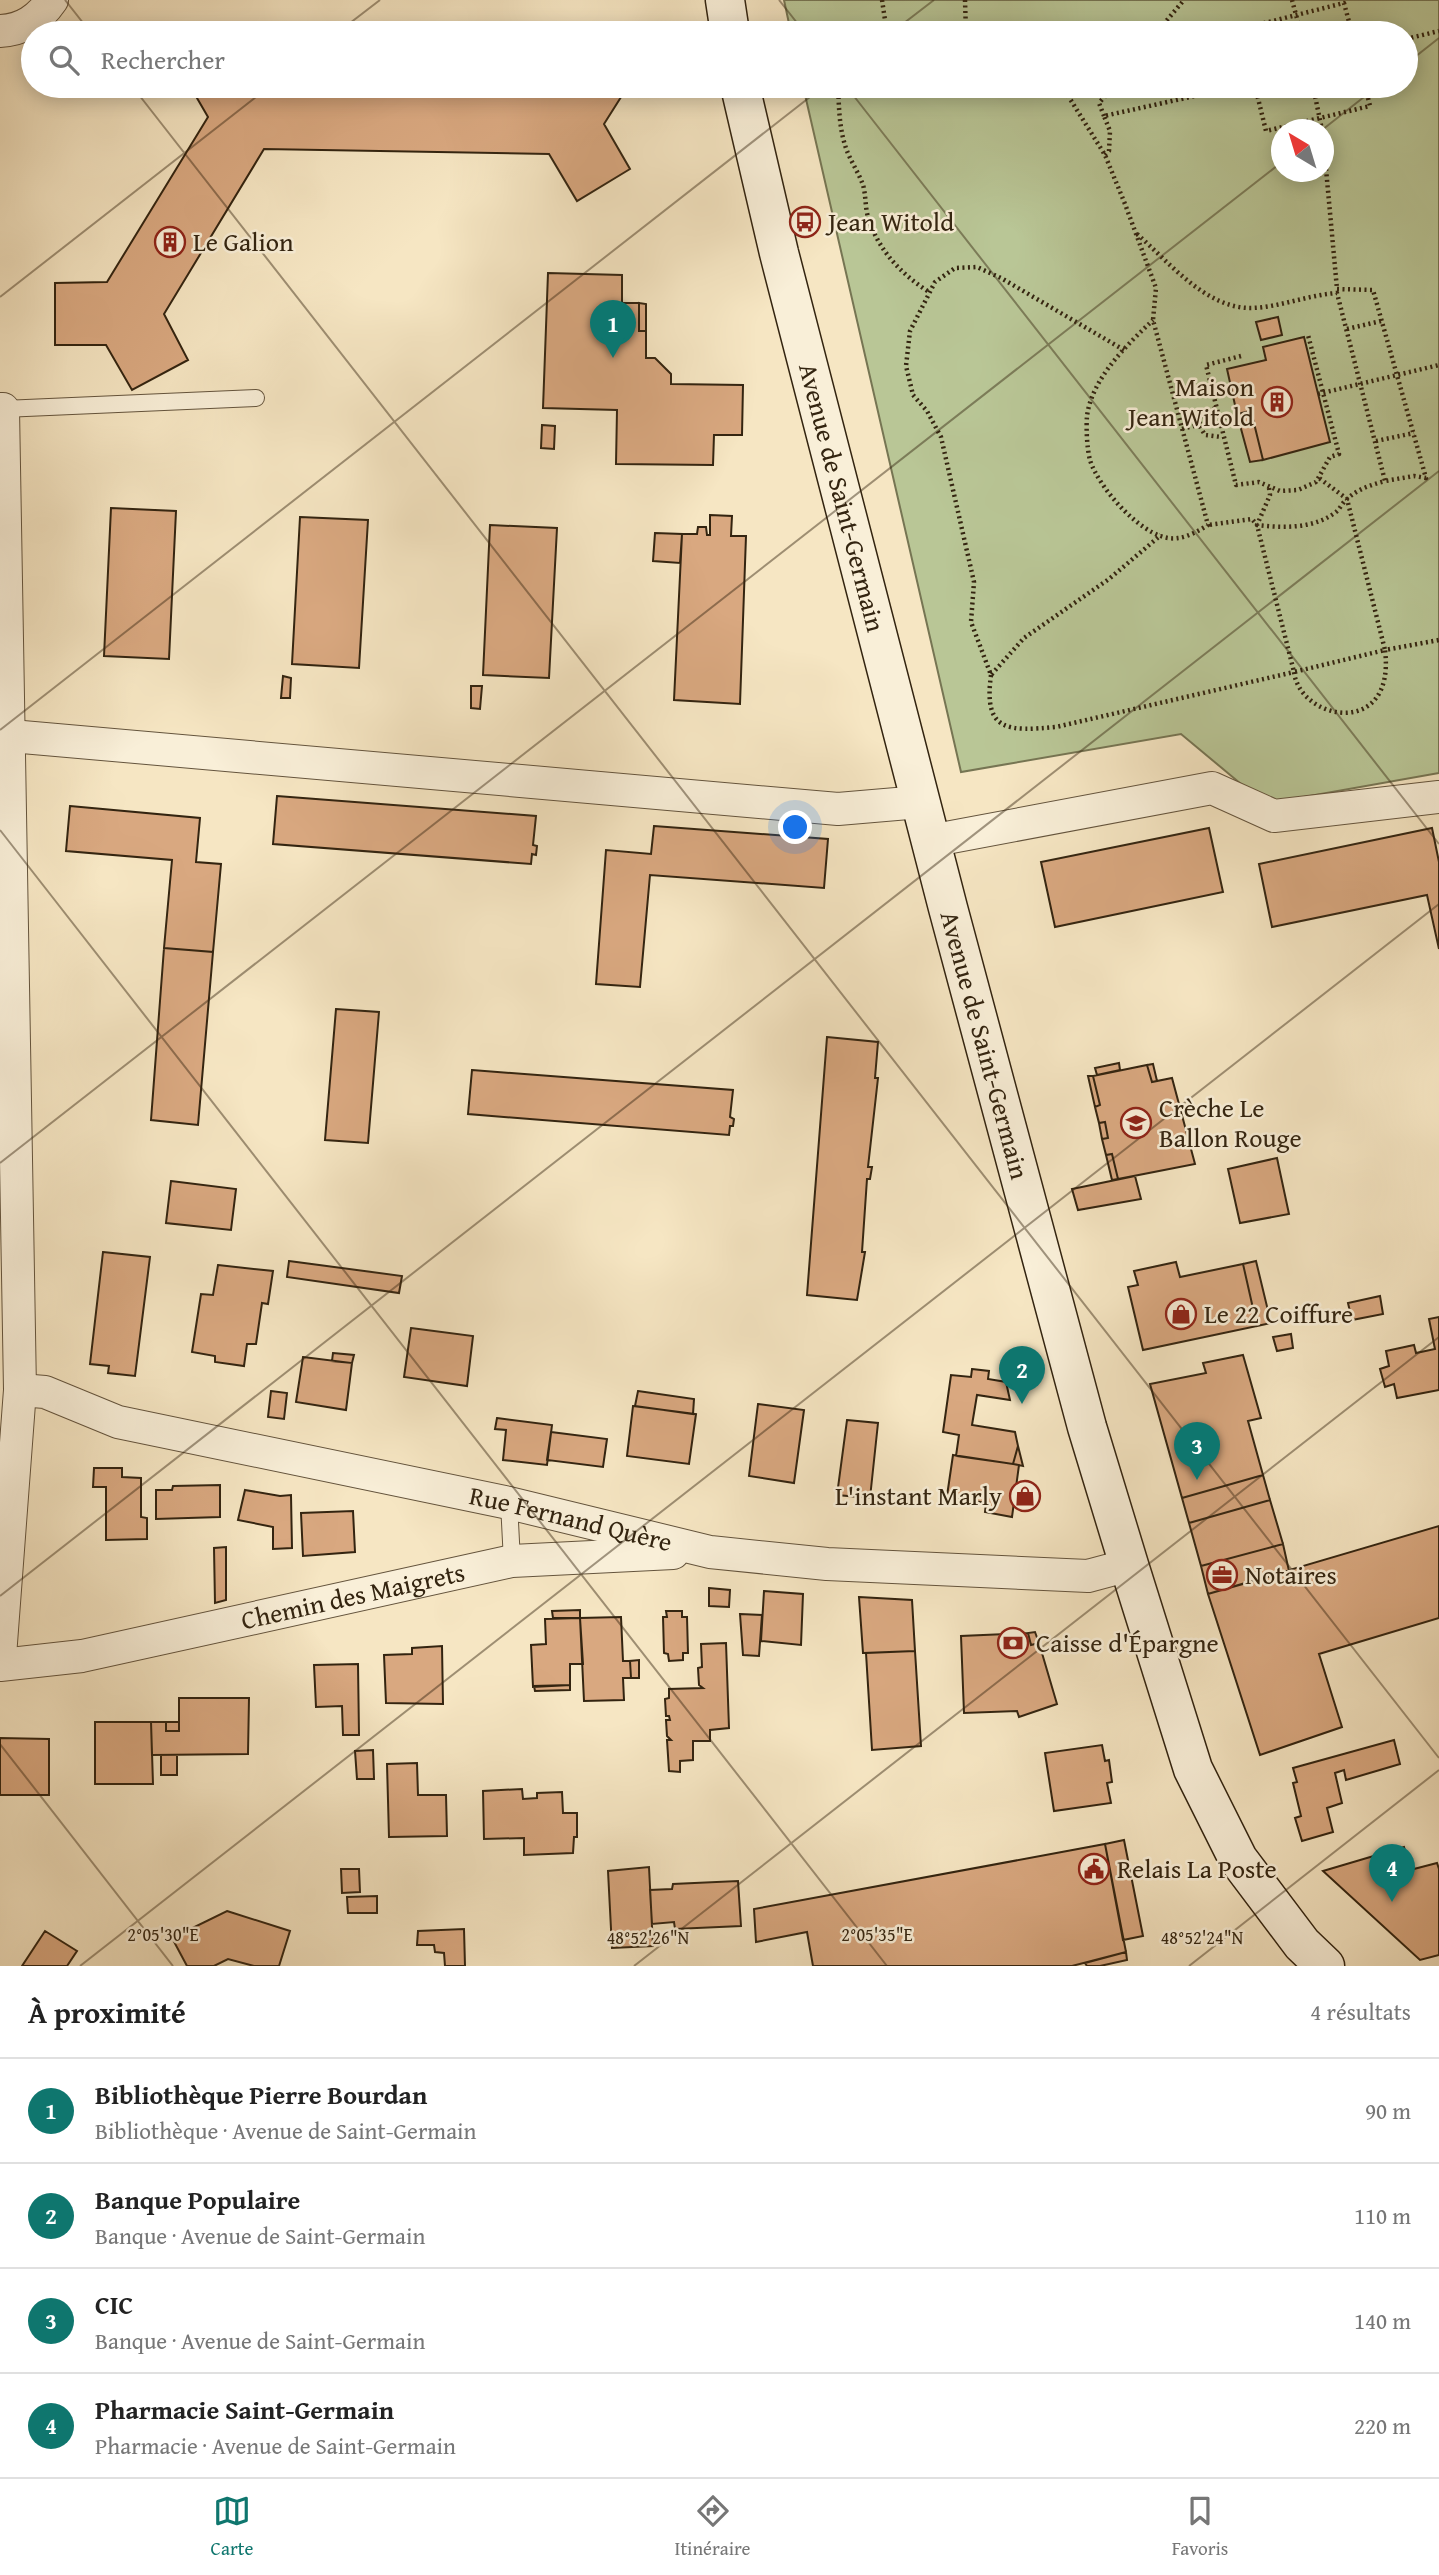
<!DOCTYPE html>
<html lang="fr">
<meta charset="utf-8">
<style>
body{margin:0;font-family:"Gentium Book Plus",serif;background:#f2f2f2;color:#222}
.compass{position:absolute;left:1271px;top:119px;width:63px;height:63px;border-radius:50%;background:#fff;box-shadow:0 4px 18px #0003;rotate:322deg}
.you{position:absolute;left:796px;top:828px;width:24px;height:24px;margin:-18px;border:5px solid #fff;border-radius:50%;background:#1a73e8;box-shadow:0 0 0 10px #1a73e833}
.badge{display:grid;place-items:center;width:46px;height:46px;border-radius:50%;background:#0f766e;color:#fff;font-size:23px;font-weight:700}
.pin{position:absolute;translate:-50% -58px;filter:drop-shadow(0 2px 4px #0008)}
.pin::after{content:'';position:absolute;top:37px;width:24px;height:21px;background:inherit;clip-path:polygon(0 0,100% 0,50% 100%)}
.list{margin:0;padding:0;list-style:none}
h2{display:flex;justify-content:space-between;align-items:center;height:91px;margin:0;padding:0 28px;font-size:30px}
h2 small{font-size:23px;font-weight:400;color:#767676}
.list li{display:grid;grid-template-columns:46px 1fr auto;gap:21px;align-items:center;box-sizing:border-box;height:105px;padding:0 28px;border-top:2px solid #e0e0e0}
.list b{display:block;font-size:26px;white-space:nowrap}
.list p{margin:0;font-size:23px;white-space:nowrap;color:#767676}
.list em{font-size:23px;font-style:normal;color:#767676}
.icon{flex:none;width:38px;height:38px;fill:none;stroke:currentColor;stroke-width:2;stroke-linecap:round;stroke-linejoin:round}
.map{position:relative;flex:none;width:1439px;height:1966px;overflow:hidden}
.search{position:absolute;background:#fff;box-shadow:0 4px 18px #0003;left:21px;right:21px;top:21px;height:77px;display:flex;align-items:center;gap:18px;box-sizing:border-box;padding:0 24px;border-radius:38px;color:#767676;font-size:26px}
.sheet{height:511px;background:#fff}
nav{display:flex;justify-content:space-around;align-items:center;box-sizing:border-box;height:98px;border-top:2px solid #e0e0e0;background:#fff;font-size:19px;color:#767676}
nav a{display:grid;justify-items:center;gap:4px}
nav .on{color:#0f766e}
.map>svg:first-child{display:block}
</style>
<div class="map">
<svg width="1439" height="1966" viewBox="0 0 1439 1966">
<rect width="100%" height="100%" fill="#f6e6c3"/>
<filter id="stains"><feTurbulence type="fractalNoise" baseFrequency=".00286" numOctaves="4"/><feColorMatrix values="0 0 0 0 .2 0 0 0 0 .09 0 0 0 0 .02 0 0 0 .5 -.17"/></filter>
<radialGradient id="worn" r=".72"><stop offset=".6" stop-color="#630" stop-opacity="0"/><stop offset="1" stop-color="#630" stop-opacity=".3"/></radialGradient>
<path fill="#b9c696" stroke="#767553" stroke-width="2" fill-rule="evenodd" d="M784 0H1439V773L1265 804 1181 734 961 772 803 86H1406V33H791ZM1282 130H1324V172H1282Z"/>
<path fill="#d9a880" stroke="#332410" stroke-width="2" d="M190 86 552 92 556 86H628L604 124 630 169 577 201 549 154 264 149 164 314 188 360 132 390 106 345H55V283L107 282 208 117Z
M548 273 622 275V303H639V331H646V358H655L671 374V384L743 385 742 435H714L713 465 616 464 617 410 543 408Z
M639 303 646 304V331H639Z
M1278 317 1282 335 1261 340 1256 322Z
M1304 337 1330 442 1263 460 1251 411 1237 414 1227 369 1266 360 1263 347Z
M1251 411 1263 460 1250 462 1237 414Z
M542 425 555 426 554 449 541 448Z
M111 508 176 511 169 659 104 656Z
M710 515 732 516 731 536H746L740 704 674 700 682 534H697L698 527H706L707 535H710Z
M300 517 368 520 359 668 292 664Z
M490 525 557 528 549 678 483 675Z
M655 533 682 534 680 563 653 561Z
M283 676 291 678 290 698H281Z
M471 686H482L480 709 471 708Z
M277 796 536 816 533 845 537 846 536 855 532 854 531 864 273 844Z
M70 806 200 818 196 862 221 864 213 952 164 948 172 860 66 851Z
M654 826 828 839 824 888 650 875 640 987 596 984 606 850 651 854Z
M1209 828 1223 892 1055 927 1041 862Z
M1432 828 1439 862V949L1427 895 1272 927 1259 864Z
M164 948 213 952 198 1125 151 1120Z
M336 1009 379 1012 368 1143 325 1140Z
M827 1037 878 1042 875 1078H878L868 1167H872L870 1179H867L862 1252H865L857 1300 807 1295Z
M1119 1063 1120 1070 1097 1075 1095 1068Z
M1153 1064 1157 1081 1152 1082 1147 1065Z
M1147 1065 1152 1082 1172 1078 1195 1164 1118 1179 1112 1154 1106 1155 1102 1139 1108 1138 1105 1122 1099 1123 1095 1107 1100 1105 1093 1076Z
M472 1070 733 1090 730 1117 734 1119 733 1126H730L729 1135 468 1114Z
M1088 1076H1093L1100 1105 1095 1107Z
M1105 1122 1108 1138 1102 1139 1099 1123Z
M1112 1154 1118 1179 1112 1180 1106 1155Z
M1277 1158 1289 1214 1240 1223 1228 1169Z
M1135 1176 1141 1199 1078 1210 1072 1189Z
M171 1181 236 1189 231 1230 166 1223Z
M103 1252 150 1257 135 1376 108 1373 109 1366 90 1364Z
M289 1261 402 1276 399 1293 287 1277Z
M1256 1261 1271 1323 1257 1326 1243 1264Z
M1176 1262 1180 1277 1243 1264 1257 1326 1143 1350 1128 1287 1138 1285 1134 1271Z
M218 1265 273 1271 268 1304 262 1303 256 1344H247L244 1366 215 1362V1356L192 1352 201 1294 213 1295Z
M1380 1296 1383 1314 1352 1320 1348 1303Z
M1439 1317V1390L1397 1398 1394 1384 1385 1387 1380 1369 1389 1366 1386 1351 1414 1345 1416 1353 1435 1349 1429 1319Z
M411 1328 473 1336 467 1386 404 1377Z
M1291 1334 1293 1348 1277 1351 1273 1337Z
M333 1353 354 1355 352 1363 332 1361Z
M1243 1355 1261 1418 1248 1421 1263 1475 1182 1498 1150 1384 1206 1373 1203 1363Z
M303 1357 352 1363 346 1410 296 1402Z
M972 1369 989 1371 988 1379 1006 1382 1010 1400 977 1395 972 1425 1015 1432 1018 1446 1013 1464 956 1456 959 1435 943 1432 951 1375 971 1377Z
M271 1391 287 1393 284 1419 268 1417Z
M638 1391 694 1399 693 1414 635 1406Z
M758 1404 804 1410 794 1483 749 1476Z
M633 1406 696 1414 689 1464 627 1456Z
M497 1418 552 1425 547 1465 503 1460 506 1430 495 1429Z
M847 1420 878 1423 870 1498 837 1495Z
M551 1432 607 1439 603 1467 547 1460Z
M1018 1446 1023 1466 1013 1464Z
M953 1455 1019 1465 1012 1517 985 1512 986 1503 947 1496Z
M94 1468H122V1477L141 1478V1517L147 1518V1539L106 1540V1487H93Z
M1263 1475 1270 1500 1189 1523 1182 1498Z
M220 1485V1517L156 1519V1490H172L173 1486Z
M245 1490 280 1496 291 1495 292 1548 273 1549V1527L238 1520Z
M1270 1500 1283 1544 1201 1566 1189 1523Z
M353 1511 355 1552 303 1556 301 1513Z
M1439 1526V1618L1319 1654 1342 1727 1260 1755 1208 1594Z
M1283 1544 1289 1571 1208 1594 1201 1566Z
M226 1547V1600L215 1603 214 1548Z
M709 1588 730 1590 729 1607 709 1606Z
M764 1591 803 1594 801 1645 761 1641Z
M859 1597 912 1600 915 1651 863 1653Z
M580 1610V1618H553L552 1611Z
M666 1611H682V1617H687L688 1653H683V1660L669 1661 668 1654 664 1653 663 1617H667Z
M740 1614 762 1615 759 1656 743 1655Z
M621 1617 623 1661H630L631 1678H623L624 1700 584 1701 580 1618Z
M580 1618 583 1664H570V1685L533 1687 531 1645 546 1644 545 1619Z
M1035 1632 1039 1643 1031 1645 1028 1633Z
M1028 1633 1031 1645 1039 1643 1057 1704 1019 1717 1017 1711 964 1713 961 1636Z
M726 1643 729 1728 710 1730V1741H693V1760L680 1761V1772L669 1771 667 1740H671L667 1736 666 1720H670L669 1716H666L665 1699 669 1698V1689L703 1688 699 1685 698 1668 702 1667 701 1644Z
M442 1646 443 1704 386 1703 384 1655 412 1654V1648Z
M915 1651 921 1746 872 1750 866 1653Z
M639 1660V1678H631L630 1661Z
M358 1664 359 1735H343L342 1706 316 1707 314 1665Z
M570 1685V1690L535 1691 534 1686Z
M179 1698H249L248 1754 152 1755 151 1722H166V1731H179Z
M95 1722H151L153 1784H95Z
M166 1722H179V1731H166Z
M0 1738 49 1739V1795H0Z
M1394 1740 1400 1764 1346 1780 1344 1770 1335 1773 1342 1803 1327 1808 1333 1832 1302 1841 1295 1818 1301 1816 1293 1783 1297 1782 1293 1768Z
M1102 1745 1105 1761 1109 1760 1112 1782 1107 1783 1111 1803 1054 1811 1045 1753Z
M373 1750 374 1779H357L355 1751Z
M161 1755H177V1775H161Z
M417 1763 418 1795H446L447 1836 389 1837 387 1764Z
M522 1789 523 1799 537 1798V1793L562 1792 563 1813H577V1837H574L573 1853 524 1855V1838L484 1839 483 1791Z
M1124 1840 1143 1936 1123 1940 1105 1844Z
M1105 1844 1126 1952 1072 1966H813L807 1932 756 1942 754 1909Z
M1404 1847 1410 1870 1437 1863 1439 1869V1955L1420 1960 1323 1871Z
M649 1867 653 1946 612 1948 608 1871Z
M341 1869H359L360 1892 342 1893Z
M738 1881 741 1926 675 1929 674 1922 652 1924 650 1890 672 1889 673 1884Z
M377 1896V1913H348L347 1897Z
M227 1911 290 1931 279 1966H254L228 1959 214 1966H187L172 1938Z
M464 1929 465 1966H445L444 1953 435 1952 434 1945H417L418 1931Z
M45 1931 77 1951 67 1966H22Z
M1126 1952 1127 1960 1100 1966H1087L1085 1963Z"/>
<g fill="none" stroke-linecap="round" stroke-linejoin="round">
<g stroke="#64543d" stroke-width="18">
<path id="service" d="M3 409 256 398
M509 1503 512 1561"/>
</g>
<g stroke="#64543d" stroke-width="34">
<g id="minor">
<path d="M0 31C23 30 39 19 52 0"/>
<path d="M0 409H3L20 1390 0 1656"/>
<path d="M11 736 838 809 920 802"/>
<path d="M930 841 1212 788 1274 816 1439 797"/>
<path id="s1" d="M20 1390 45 1392 118 1422 509 1503 710 1552 827 1564 1088 1576 1129 1565"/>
<path id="s2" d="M0 1665 82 1656 512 1561 673 1553"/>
</g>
</g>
<g stroke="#332410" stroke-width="41">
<g id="secondary">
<path d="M725 0 730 33"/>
<path id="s3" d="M740 86 779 253 948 908 1087 1427 1129 1565 1193 1769 1238 1859 1302 1944 1325 1966"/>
</g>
</g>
<path stroke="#332410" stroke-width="4.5" stroke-dasharray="2 3.5" stroke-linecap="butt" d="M882 0 887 33
M965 0 966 33
M1292 0 1301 33
M1156 33 1184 0
M1242 33 1241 29 1344 3 1352 33
M1406 39 1439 31
M838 86C839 106 839 126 845 145 849 159 858 171 863 185 866 195 865 207 868 217 878 250 901 274 929 292
M1062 86 1105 155 1125 204 1156 288 1153 320 1208 525C1200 530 1188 537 1178 538 1146 544 1098 487 1090 460 1087 449 1086 428 1087 416 1092 378 1127 345 1153 320
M1255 86 1266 131 1370 106 1365 86
M1313 86 1322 130
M1104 116 1099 103 1114 86
M1324 147 1337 289
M1105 155 1109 151 1110 131 1104 116 1240 86
M1137 234C1169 262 1206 309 1252 308 1280 307 1308 295 1337 293L1385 481C1371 485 1357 489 1346 500 1342 503 1340 509 1336 512 1314 529 1283 528 1257 525L1252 519 1208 525
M1337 289 1373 290 1426 478 1414 476 1385 481
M1347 329 1381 321
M1124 350 1001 278 977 267 955 268 935 282 910 331 906 366 913 395 927 411 941 437 974 582 971 622 991 675 1024 638 1109 579 1161 535
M1241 356 1206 365 1236 485 1259 482 1280 491 1298 490 1316 482 1330 457 1339 454 1308 335
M1318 394 1439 365
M1215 408 1201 415 1199 425 1205 435 1222 437
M1219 420 1237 414
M1182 429 1198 425
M1376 441 1414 433
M1269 488 1270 495 1257 525 1294 672 1385 650 1347 499 1319 478
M991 675C983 733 1009 731 1056 727L1294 672C1300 721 1396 739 1385 650L1439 640"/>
<use href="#service" stroke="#f9efd8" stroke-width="16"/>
<use href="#minor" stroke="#f9efd8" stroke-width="32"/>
<use href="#secondary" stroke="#f9efd8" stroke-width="38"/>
</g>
<path fill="none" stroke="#332410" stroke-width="2" stroke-opacity="0.45" d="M65 0 91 33M779 0 805 33M337 33 380 0M891 33 934 0M1406 64 1439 38M132 86 1439 1758M846 86 1439 844M1322 130 1378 86M0 297 270 86M0 730 824 86M0 830 887 1966M0 1163 1282 162M0 1596 1439 471M0 1744 173 1966M80 1966 1439 904M634 1966 1439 1337M1189 1966 1439 1770"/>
<defs>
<g id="bus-ring" transform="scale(1.575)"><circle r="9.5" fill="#f9efd8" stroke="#8f2418" stroke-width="1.5"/><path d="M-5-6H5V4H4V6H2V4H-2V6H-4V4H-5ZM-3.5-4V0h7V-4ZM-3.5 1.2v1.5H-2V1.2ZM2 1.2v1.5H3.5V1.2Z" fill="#8f2418"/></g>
<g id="building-ring" transform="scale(1.575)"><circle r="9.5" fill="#f9efd8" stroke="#8f2418" stroke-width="1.5"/><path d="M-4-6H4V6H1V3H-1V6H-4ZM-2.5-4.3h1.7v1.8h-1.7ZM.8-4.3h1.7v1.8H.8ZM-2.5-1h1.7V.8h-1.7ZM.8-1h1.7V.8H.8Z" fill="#8f2418"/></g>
<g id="school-ring" transform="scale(1.575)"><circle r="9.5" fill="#f9efd8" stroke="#8f2418" stroke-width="1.5"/><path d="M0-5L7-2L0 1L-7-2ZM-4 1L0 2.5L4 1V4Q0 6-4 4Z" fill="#8f2418"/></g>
<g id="shop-ring" transform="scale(1.575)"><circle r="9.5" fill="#f9efd8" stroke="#8f2418" stroke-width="1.5"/><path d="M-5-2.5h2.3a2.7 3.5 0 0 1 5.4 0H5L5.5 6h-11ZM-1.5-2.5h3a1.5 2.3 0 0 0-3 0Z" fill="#8f2418"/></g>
<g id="office-ring" transform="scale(1.575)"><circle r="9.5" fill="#f9efd8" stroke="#8f2418" stroke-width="1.5"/><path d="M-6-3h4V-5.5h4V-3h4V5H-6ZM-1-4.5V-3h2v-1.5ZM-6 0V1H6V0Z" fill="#8f2418"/></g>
<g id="bank-ring" transform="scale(1.575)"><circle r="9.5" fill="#f9efd8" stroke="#8f2418" stroke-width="1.5"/><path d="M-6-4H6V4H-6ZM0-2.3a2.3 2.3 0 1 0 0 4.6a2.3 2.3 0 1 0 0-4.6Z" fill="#8f2418"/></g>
<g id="civic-ring" transform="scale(1.575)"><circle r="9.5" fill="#f9efd8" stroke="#8f2418" stroke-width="1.5"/><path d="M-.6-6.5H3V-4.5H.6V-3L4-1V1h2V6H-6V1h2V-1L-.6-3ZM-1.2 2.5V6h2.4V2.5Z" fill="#8f2418"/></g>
</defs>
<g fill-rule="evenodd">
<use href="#bus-ring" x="805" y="222"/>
<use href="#building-ring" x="170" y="242"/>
<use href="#building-ring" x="1277" y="402"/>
<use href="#school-ring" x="1136" y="1123"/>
<use href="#shop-ring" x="1181" y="1314"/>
<use href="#shop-ring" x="1025" y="1496"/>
<use href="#office-ring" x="1222" y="1575"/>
<use href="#bank-ring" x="1013" y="1643"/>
<use href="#civic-ring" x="1094" y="1869"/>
</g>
<g text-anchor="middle" stroke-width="5" stroke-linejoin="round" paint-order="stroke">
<g font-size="26" fill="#332410" stroke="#f9efd8" text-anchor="start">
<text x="828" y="231">Jean Witold</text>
<text x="193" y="251">Le Galion</text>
<text x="1254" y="396" text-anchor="end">Maison<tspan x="1254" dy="30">Jean Witold</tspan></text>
<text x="1159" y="1117">Crèche Le<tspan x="1159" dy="30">Ballon Rouge</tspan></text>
<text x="1204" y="1323">Le 22 Coiffure</text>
<text x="1002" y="1505" text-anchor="end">L'instant Marly</text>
<text x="1245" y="1584">Notaires</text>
<text x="1036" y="1652">Caisse d'Épargne</text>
<text x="1117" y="1878">Relais La Poste</text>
</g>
<g font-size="26" fill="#332410" stroke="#f9efd8">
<text dy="9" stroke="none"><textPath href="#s3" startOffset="424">Avenue de Saint-Germain</textPath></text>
<text dy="9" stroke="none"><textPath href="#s3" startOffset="990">Avenue de Saint-Germain</textPath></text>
<text dy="9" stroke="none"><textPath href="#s1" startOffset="567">Rue Fernand Quère</textPath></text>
<text dy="9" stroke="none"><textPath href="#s2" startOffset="360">Chemin des Maigrets</textPath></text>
</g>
</g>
<g font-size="18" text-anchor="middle" fill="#332410" stroke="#f9efd8" stroke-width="5" stroke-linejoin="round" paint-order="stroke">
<text x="163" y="1941">2°05'30"E</text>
<text x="877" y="1941">2°05'35"E</text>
<text x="648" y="1944">48°52'26"N</text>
<text x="1202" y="1944">48°52'24"N</text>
</g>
<rect width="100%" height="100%" filter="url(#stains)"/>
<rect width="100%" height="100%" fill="url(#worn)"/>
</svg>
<svg class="compass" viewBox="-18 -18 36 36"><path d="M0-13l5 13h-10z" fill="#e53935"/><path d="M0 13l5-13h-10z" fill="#767676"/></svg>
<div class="you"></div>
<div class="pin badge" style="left:613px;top:358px">1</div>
<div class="pin badge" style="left:1022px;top:1404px">2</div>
<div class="pin badge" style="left:1197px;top:1480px">3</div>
<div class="pin badge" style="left:1392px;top:1902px">4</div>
<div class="search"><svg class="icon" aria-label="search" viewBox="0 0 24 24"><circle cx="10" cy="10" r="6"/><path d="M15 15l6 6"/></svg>Rechercher</div>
</div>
<section class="sheet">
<h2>À proximité<small>4 résultats</small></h2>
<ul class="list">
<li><span class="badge">1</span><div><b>Bibliothèque Pierre Bourdan</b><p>Bibliothèque · Avenue de Saint-Germain</p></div><em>90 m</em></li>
<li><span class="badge">2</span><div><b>Banque Populaire</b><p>Banque · Avenue de Saint-Germain</p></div><em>110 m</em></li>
<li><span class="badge">3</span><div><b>CIC</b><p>Banque · Avenue de Saint-Germain</p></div><em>140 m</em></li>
<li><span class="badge">4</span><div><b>Pharmacie Saint-Germain</b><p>Pharmacie · Avenue de Saint-Germain</p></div><em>220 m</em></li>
</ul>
</section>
<nav>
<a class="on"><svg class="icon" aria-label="map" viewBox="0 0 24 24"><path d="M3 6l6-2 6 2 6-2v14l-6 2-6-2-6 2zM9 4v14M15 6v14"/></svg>Carte</a>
<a><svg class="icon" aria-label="directions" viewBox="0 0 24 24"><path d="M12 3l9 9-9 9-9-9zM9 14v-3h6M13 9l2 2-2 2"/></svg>Itinéraire</a>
<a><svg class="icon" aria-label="saved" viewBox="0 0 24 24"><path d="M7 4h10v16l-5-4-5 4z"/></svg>Favoris</a>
</nav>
